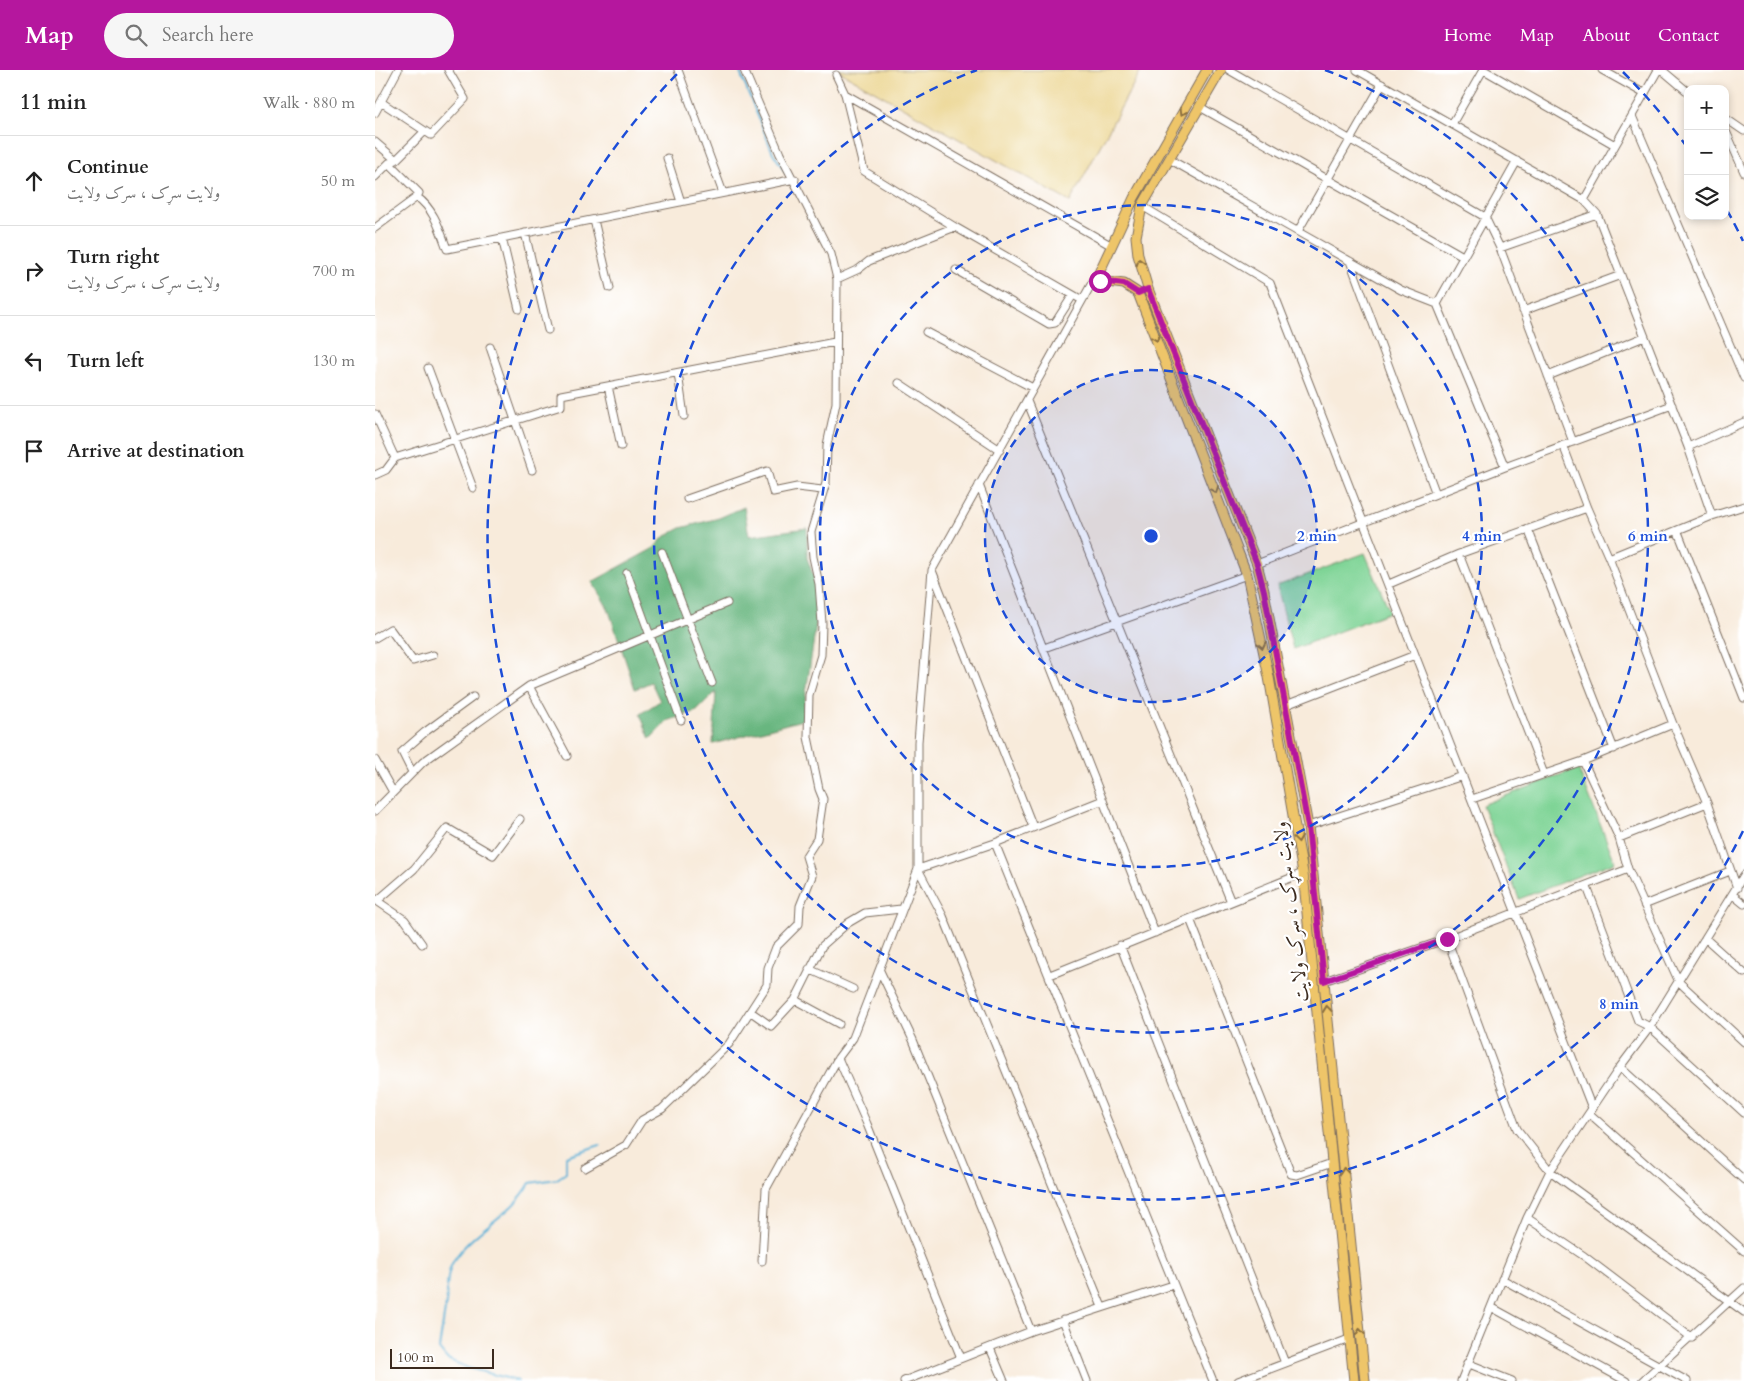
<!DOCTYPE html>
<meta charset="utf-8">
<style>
body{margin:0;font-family:Cardo,Amiri,serif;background:#f6f6f6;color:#222}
.controls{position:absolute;right:15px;top:15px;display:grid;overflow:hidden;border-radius:10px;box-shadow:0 2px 8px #0003}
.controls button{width:45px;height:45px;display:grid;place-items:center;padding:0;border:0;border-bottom:1px solid #e0e0e0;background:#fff;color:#222;font:25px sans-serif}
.scale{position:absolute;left:15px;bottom:12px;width:104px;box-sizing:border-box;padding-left:5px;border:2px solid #3b2a1e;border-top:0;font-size:14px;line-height:18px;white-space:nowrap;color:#3b2a1e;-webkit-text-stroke:4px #fff;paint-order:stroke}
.stop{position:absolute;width:15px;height:15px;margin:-11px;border:4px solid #b5179e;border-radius:50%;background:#fff}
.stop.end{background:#b5179e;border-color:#fff;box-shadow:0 1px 5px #0008}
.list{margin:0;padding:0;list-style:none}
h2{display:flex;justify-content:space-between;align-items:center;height:65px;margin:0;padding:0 20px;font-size:21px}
h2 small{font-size:16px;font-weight:400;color:#767676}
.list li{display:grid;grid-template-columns:32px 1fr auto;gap:15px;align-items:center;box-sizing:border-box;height:90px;padding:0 20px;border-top:1px solid #e0e0e0}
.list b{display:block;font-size:19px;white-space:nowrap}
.list p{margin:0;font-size:16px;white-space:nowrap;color:#767676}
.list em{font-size:16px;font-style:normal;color:#767676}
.icon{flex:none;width:28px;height:28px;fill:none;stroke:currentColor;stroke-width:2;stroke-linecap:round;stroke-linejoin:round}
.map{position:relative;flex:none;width:1369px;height:1311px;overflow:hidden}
header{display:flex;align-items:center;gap:30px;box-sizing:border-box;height:70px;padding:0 25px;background:#b5179e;color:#fff}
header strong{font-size:24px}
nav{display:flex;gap:28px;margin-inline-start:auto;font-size:18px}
.search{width:350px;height:45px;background:#f6f6f6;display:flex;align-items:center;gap:12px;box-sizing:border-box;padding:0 18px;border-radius:28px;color:#767676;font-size:19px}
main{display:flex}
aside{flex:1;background:#fff}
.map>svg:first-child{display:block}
</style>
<header>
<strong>Map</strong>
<div class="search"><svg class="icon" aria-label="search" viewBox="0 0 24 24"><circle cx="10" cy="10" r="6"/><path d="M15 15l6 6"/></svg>Search here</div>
<nav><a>Home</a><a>Map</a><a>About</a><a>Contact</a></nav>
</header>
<main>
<aside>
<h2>11 min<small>Walk · 880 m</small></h2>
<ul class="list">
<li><svg class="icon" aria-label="ahead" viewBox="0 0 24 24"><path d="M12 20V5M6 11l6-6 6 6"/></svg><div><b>Continue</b><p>ولایت سړک ، سرک ولایت</p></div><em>50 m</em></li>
<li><svg class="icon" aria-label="right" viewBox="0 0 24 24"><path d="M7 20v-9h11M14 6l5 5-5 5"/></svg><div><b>Turn right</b><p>ولایت سړک ، سرک ولایت</p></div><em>700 m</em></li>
<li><svg class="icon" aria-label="left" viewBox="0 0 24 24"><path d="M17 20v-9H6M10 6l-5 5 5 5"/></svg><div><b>Turn left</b></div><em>130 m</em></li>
<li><svg class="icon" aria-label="arrive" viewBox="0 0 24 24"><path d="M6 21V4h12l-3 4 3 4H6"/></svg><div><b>Arrive at destination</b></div></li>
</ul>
</aside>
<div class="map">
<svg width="1369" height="1311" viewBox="0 0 1369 1311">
<rect width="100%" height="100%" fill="#fff"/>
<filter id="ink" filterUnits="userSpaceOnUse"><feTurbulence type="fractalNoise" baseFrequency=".02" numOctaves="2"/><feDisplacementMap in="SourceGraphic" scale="10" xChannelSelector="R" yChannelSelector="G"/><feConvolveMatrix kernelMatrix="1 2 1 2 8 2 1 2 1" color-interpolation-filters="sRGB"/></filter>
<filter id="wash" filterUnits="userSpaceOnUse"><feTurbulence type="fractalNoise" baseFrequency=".0096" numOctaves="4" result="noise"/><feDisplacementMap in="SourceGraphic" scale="20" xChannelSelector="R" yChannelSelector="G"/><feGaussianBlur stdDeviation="1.12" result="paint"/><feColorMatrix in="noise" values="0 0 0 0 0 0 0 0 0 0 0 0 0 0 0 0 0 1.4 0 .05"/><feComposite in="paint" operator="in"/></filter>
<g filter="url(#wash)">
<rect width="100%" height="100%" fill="#f8ebdb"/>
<path fill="#7fd496" stroke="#5d7f5a" d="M990 483 1015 542 918 579 902 516Z
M1203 698 1240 792 1144 829 1107 735Z"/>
<path fill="#67b67f" stroke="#51704e" d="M369 437 374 466 432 458V488L442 515 443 541 427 650 338 674 341 622 322 641 292 651 275 669 265 644 285 631 276 612 260 619 233 538 217 512 279 478 289 467 306 458 344 448Z"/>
<path fill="#eeda9e" stroke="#94825e" d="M462 0H766L695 132Z"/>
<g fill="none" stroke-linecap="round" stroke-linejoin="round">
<path stroke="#5ab1d7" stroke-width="2" d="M364 0 398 83 411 103
M143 1311 93 1298 72 1289 64 1279C66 1264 69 1248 71 1233 73 1214 70 1200 84 1183 105 1156 138 1144 155 1113L182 1109 191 1103V1086L225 1075"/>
</g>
</g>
<g filter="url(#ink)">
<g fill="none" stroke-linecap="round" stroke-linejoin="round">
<g stroke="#7d6e60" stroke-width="9">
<path id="minor" d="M303 0 348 123
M854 0 1110 147 1125 178
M982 0 1209 130 1222 144 1313 377 1337 446
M1109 0 1240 75
M1227 0 1270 24
M1287 0 1313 22
M461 5 470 24 489 101 580 157 707 230
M470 24 737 176
M6 32 50 61 21 90
M825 37 1088 186
M0 43 23 0
M1257 46 1369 308
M1350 48 1369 61
M1077 54 1108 0
M1350 59 1369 102
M50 61 56 65 90 29 73 0
M0 72 21 90 14 93 0 107
M292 88 306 132
M794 89 1026 220 1062 234 1130 397
M14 93 44 123 42 127
M1209 130 1283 0
M767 136 895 213 1217 1038
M219 150 235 218
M0 158 42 127C59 139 65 160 72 179L420 109
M923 161 1007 14
M150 163 173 260
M127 168 144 239
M975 191 1061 424
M581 200 674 254 680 253 698 225
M462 209 484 199 494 191 580 157
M1062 234 1142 91
M1148 241 1246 205
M551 262 658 318
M115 277 157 400
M53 298 98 418
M303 303 309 346
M1173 306 1269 267
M524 313 625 380
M233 316 246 376
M652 331 856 832
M0 344 20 388
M1198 372 1125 178 1222 144
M1188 375 1212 438
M1313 377 1369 352
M0 405 11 400 20 388 186 336V325L460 272
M604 415 780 863
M312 429 392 401 398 422 422 417 447 420
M1153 459 1239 679
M1303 462 1369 628
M287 482 337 613
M1084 484 1169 704
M1234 488 1337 446 1369 436
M882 494 1130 397 1297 335
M252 503 306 650
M558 503 658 757
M1014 514 1084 484 1212 438 1234 488 1298 654 1332 733 1362 818
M0 568 15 559 38 591 58 585
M669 578 872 505
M154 616 192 686
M911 635 1040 585
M0 690 18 722
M1208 691 1244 768 1253 799 1304 912 1369 972
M37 702 27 682 50 662 98 627
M1097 729 1208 691 1298 654
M0 741 48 692 154 616 352 533
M933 756 1088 706
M1244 768 1332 733
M620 773 838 1311
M1212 817 1263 951 1275 957 1369 1043
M1358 825 1369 834
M0 829 2 831 39 799 72 758 118 785 145 749
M2 831 30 850 47 874
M1269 835 1355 801
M815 849 916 1104 922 1105 957 1093
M1330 868 1369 903
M1072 869 1142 1059 1175 1101 1369 1242
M745 875 910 1293
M434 899 478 919
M505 901 538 970 656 1261
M675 905 928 803
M949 911 1072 869 1253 799
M420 930 464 954
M376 942 396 956 420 930 447 876 473 853 490 843 526 839
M463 988 492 1054 586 1288
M1245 997 1369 1110
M1215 1044 1369 1181
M210 1098 251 1075 267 1050 287 1039 354 974 392 915 393 898 401 877 424 854 425 836 437 806 431 786 442 769 448 729 444 719 433 667 434 625 446 585 447 553 444 514 438 487 436 462 451 413 452 375 461 333 462 209 456 184 405 84 369 0
M1152 1148 1209 1186 1317 1268
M387 1191 391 1119 463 988 478 968 543 799V672L557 500 722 204
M1127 1209 1312 1311
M727 1237 568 846 543 799 620 773 728 730
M1116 1237 1251 1311
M688 1250 712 1311
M615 1278 629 1311
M1092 1293 1137 1311
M529 1311 656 1261 798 1215
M863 1311 974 1269
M1086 1311 1152 1148 1175 1101 1245 997 1275 957 1369 805
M1267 1311 1369 1218"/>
</g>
<g stroke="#7d6e60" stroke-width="11">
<path id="major" d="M832 0 759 128 722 207 725 211 749 214 763 223 872 505 894 607 928 803 979 1311
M846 0 767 136 761 167 763 185 773 219 882 494 889 521 933 756 990 1311"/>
</g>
<use href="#minor" stroke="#fff" stroke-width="7"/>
<use href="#major" stroke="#eec569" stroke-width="9"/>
</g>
<defs><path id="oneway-chevron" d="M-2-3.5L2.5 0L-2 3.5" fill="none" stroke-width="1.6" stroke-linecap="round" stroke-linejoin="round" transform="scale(1.25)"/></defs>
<g stroke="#8c7040">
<use href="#oneway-chevron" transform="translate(808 42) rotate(120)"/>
<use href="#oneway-chevron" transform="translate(765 192) rotate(-107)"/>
<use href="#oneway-chevron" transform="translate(781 268) rotate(69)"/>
<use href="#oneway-chevron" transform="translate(840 420) rotate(69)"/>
<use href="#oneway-chevron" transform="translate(887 575) rotate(78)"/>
<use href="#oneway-chevron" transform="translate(923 769) rotate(82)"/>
<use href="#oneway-chevron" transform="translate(952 939) rotate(-96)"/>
<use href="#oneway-chevron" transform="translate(969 1101) rotate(-96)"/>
<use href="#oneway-chevron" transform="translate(985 1262) rotate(-96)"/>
</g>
</g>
<g fill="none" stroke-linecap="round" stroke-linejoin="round" filter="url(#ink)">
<path stroke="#b5179e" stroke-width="6" d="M725 211 749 214 763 223 773 219 882 494 889 521 933 756 949 911 1072 869"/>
</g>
<circle cx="776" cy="466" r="166" fill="#1d4ed8" fill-opacity=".12"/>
<g fill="none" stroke="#1d4ed8" stroke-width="2.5" stroke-dasharray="9 6">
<circle cx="776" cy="466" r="166"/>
<circle cx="776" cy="466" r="331"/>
<path d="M950 0A497 497 0 1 1 602 0"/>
<path d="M1368 761A662 662 0 1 1 304 2M1248 2A662 662 0 0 1 1312 77M1352 140A662 662 0 0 1 1368 171"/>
</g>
<g text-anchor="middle" stroke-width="4.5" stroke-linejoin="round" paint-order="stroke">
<g font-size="19" fill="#3b2a1e" stroke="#fff">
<text transform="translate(915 842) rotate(-97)" y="7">ولایت سړک ، سرک ولایت</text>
</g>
</g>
<circle cx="776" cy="466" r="8" fill="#1d4ed8" stroke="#fff" stroke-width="2.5"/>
<g font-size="15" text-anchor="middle" font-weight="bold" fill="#1d4ed8" stroke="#fff" stroke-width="4.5" stroke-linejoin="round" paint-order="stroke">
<text x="942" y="471">2 min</text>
<text x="1107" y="471">4 min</text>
<text x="1273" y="471">6 min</text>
<text x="1244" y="939">8 min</text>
</g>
</svg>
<div class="controls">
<button>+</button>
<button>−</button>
<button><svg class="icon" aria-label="layers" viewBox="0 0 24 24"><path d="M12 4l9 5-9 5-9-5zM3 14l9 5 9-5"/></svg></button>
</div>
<div class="scale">100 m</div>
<div class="stop" style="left:725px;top:211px"></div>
<div class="stop end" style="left:1072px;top:869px"></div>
</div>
</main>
